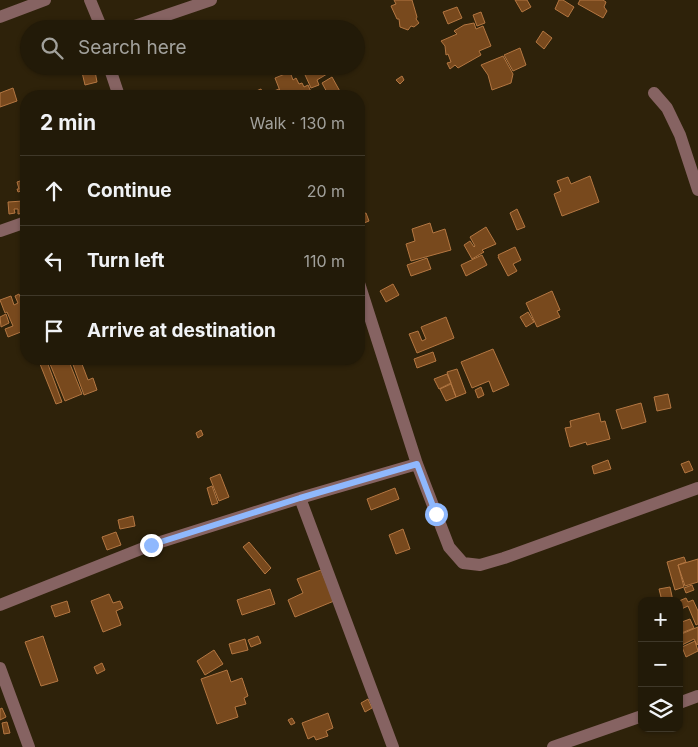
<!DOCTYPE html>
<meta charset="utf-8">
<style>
body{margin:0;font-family:Inter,sans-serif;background:#2e2716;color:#f1f3f6}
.controls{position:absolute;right:15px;bottom:15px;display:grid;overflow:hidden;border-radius:10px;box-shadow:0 1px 4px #0004}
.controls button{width:45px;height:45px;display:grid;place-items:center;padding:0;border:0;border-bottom:1px solid #3f3829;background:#221a08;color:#f1f3f6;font:25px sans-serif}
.stop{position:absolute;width:15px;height:15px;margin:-11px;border:4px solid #8fb8fd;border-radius:50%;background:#fff}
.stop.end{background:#8fb8fd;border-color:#fff;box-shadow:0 1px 5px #0008}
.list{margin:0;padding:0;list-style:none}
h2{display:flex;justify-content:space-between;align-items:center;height:65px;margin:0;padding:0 20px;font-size:21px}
h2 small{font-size:16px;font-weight:400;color:#a2a19c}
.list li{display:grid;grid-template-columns:32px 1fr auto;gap:15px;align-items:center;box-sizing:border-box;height:70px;padding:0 20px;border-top:1px solid #3f3829}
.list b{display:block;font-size:19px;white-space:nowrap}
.list em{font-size:16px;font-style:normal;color:#a2a19c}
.icon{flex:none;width:28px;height:28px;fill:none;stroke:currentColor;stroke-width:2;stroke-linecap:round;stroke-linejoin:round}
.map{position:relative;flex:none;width:698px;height:747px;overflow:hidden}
.search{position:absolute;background:#221a08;box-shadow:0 1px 4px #0004;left:20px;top:20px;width:345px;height:55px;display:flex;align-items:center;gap:12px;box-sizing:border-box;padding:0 18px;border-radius:28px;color:#a2a19c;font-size:19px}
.panel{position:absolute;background:#221a08;box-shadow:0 1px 4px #0004;left:20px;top:90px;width:345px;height:275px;border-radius:20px}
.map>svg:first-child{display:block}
</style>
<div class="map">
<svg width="698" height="747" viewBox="0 0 698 747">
<rect width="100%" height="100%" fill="#2e220a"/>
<path fill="#78491d" stroke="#b47742" d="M394 0H412L417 17 416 19 419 23 414 27 411 26 408 30 400 27 399 19H397L391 6 396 4Z
M515 0H527L531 7 522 12Z
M559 0H563L574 7 568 17 555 9Z
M580 0H603L606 2 604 7 607 11 603 18 578 4Z
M457 7 462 18 448 24 443 12Z
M481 12 485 23 477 26 473 15Z
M474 23 476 29 483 26 491 46 479 51 481 55 458 68 455 65 450 69 447 63 451 62 448 54 446 55 445 46 441 41 457 34 454 31 464 25Z
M543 31 552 38 544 49 536 42Z
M520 48 526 65 513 71 504 55Z
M503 56 513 74 511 83 492 90 488 75 481 65Z
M88 66H94L97 82 85 85 81 68Z
M301 66H325L327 74 317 80 319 85 311 88Z
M290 72 293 80 296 78 299 84 302 83 304 87 308 85 313 96H282L275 78Z
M402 76 404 80 400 84 396 80Z
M332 77 342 95 339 96H329L322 83Z
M13 88 17 101 0 107V93Z
M261 89 264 96H244Z
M279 89 282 96H270L269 93Z
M590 176 599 202 562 216 554 194 561 191 557 181 568 177 571 184Z
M23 180 26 189 18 192 17 189H19L17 182Z
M23 201 24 213 18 214V209H14L15 213 9 214 8 202Z
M517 209 525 227 517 230 510 213Z
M366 213 369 221 359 225V215Z
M430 223 433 233 445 229 451 250 411 261 406 244 415 241 412 229Z
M486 227 496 244 482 250 484 252 472 259 464 245 470 241 474 247 475 246 470 237Z
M515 247 521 260 513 264 517 271 508 276 498 257H499L498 255Z
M482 255 487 265 466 276 461 265Z
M427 258 431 269 411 276 407 265Z
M393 284 399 295 386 302 380 291Z
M552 291 560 310 557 311 560 317 537 327 526 303Z
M19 294 24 307 26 306V330L8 337 5 329 13 326 7 312 5 313 0 300 11 296 14 305 18 303 15 296Z
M528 312 534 322 526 327 520 317Z
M6 314 9 323 1 327 0 317Z
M446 317 454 338 417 353 409 334 418 331 422 341 426 339 421 327Z
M493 349 509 385 493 392 489 381 472 388 461 362Z
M433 352 436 361 417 368 414 359Z
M38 359H46L62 402 56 404Z
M48 359H68L82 394 65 401Z
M71 359H80L88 380 93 378 97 390 84 395Z
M457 369 466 393 456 397 447 372Z
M447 374 451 383 439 389 434 379Z
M451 384 456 397 446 401 440 389Z
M481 387 484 395 478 398 475 390Z
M668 394 671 408 657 411 654 397Z
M641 403 646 422 622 429 616 410Z
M599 413 601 422 605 421 610 439 587 445 586 442 570 447 565 428 571 427 570 421Z
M201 430 203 435 198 438 196 433Z
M608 460 611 469 594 474 592 466Z
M689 461 693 470 685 473 681 464Z
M220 474 229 497 219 501 210 478Z
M212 486 218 503 212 505 207 488Z
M395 488 399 499 371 510 367 499Z
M133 516 135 526 120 529 118 520Z
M403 529 410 549 396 554 389 535Z
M116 532 121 545 107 550 102 537Z
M249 542 271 568 265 574 243 547Z
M684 557 686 562 678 565 684 587 675 590 667 562Z
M698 559V582L685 586 678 565Z
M321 570 334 601 295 617 288 600 303 593 297 579Z
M692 585 694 590 686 593 684 588Z
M670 587 673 601H662L659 589Z
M270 589 275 604 242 615 237 600Z
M109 594 113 603 120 601 123 608 116 611 121 625 103 632 91 601Z
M686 598 688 602 693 600 698 611V624L696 625 688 606 679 610V601Z
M67 601 70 612 55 617 51 606Z
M690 619 694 628 679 634V623Z
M698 627V644L697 645 694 639 682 645 679 635Z
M43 636 58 681 41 686 25 642Z
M258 636 261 643 251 647 248 640Z
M245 639 248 650 232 654 229 644Z
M695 641 698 651 686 657 682 647Z
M214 650 223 664 205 675 197 661Z
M102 663 105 670 97 674 94 667Z
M227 670 231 682 242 678 248 696 244 698 246 704 235 707 238 717 217 724 201 679Z
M368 699 372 708 365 712 361 703Z
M2 708 6 717 0 720V709Z
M328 713 333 728 326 731 328 736 316 740 314 736 308 739 302 723Z
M292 718 295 723 291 725 288 720Z
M7 722 10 733 4 734 2 723Z"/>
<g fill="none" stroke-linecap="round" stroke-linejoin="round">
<path stroke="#866362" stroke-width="12" d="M90 0 102 29
M0 17 45 0
M126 29 211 0
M109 66 119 96
M654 93 667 108 680 135 698 190
M0 231 26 222
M359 283 417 464 449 547 463 563 480 565 504 558 698 488
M300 498 393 747
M0 605 151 545 300 498 417 464
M0 668 29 747
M679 703 698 696
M553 747 642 716"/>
</g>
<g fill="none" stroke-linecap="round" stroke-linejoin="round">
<path stroke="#8fb8fd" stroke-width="6" d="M151 545 300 498 417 464 436 514"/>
</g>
</svg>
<div class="controls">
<button>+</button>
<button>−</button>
<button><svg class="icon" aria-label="layers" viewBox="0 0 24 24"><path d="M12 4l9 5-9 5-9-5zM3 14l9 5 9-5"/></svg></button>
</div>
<div class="stop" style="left:436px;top:514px"></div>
<div class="stop end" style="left:151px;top:545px"></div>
<div class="search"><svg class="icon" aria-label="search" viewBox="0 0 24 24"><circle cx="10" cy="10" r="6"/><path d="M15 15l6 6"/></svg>Search here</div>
<section class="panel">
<h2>2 min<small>Walk · 130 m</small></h2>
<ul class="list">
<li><svg class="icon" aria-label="ahead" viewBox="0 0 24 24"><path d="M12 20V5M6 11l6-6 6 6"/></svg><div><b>Continue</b></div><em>20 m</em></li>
<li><svg class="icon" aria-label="left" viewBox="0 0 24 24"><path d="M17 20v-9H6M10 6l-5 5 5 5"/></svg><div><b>Turn left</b></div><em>110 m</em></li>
<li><svg class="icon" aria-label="arrive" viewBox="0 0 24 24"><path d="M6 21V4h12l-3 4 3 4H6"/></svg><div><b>Arrive at destination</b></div></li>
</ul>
</section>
</div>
